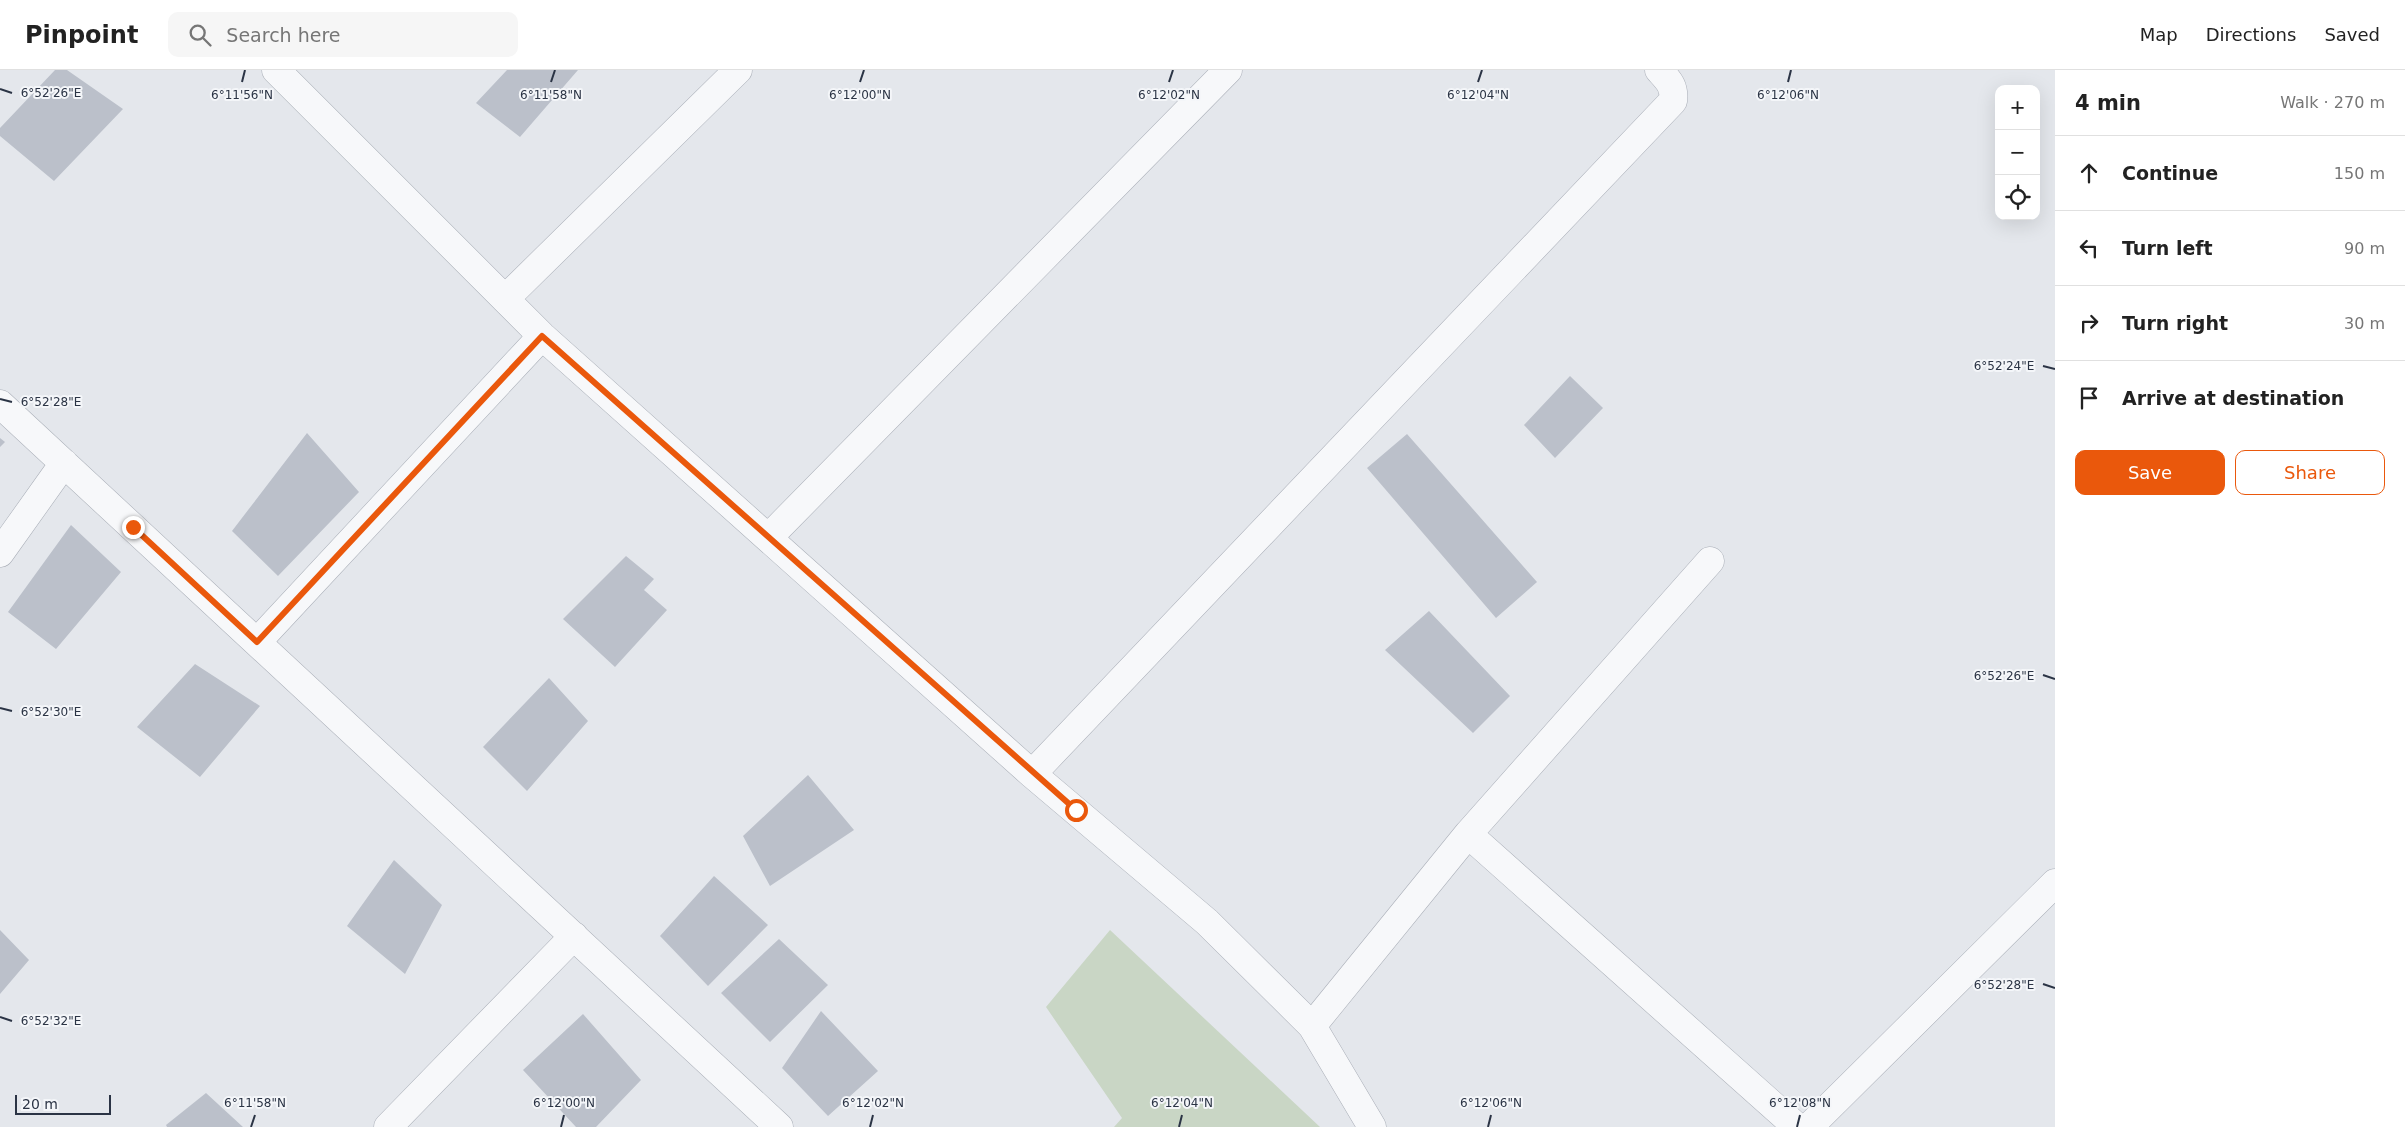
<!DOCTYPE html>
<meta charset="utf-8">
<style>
body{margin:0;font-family:"DejaVu Sans",sans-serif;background:#f6f6f6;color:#222}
.controls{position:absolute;right:15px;top:15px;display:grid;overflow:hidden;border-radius:10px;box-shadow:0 5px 20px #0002}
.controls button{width:45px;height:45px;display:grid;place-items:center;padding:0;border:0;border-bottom:1px solid #e0e0e0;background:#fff;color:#222;font:25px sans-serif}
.scale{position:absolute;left:15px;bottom:12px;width:96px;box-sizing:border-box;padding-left:5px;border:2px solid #2b3445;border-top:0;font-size:14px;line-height:18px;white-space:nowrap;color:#2b3445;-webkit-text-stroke:4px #f4f6f9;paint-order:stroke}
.stop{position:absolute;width:15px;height:15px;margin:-11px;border:4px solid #ea580c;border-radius:50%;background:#fff}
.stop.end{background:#ea580c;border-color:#fff;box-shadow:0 1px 5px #0008}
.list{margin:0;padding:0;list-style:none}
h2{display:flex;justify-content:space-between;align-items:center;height:65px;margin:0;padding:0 20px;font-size:21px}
h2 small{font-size:16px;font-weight:400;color:#767676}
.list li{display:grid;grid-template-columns:32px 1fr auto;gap:15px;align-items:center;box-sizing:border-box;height:75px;padding:0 20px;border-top:1px solid #e0e0e0}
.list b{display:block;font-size:19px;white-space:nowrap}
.list em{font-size:16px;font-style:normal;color:#767676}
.actions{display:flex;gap:10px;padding:15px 20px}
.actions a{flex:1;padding:11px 0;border:1px solid #ea580c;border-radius:10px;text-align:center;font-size:18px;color:#ea580c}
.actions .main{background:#ea580c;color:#fff}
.icon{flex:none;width:28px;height:28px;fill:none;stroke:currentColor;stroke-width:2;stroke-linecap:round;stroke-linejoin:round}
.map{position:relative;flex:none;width:2055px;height:1057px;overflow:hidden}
header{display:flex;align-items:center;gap:30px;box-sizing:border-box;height:70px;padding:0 25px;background:#fff;border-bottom:1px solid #e0e0e0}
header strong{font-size:24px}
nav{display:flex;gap:28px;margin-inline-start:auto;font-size:18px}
.search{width:350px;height:45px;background:#f6f6f6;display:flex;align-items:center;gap:12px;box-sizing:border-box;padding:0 18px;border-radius:10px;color:#767676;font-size:19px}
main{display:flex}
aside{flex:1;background:#fff}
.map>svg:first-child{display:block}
</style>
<header>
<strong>Pinpoint</strong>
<div class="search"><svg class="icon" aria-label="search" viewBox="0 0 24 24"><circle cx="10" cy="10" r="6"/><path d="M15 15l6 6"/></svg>Search here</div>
<nav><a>Map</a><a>Directions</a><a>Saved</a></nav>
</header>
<main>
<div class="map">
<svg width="2055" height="1057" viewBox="0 0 2055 1057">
<rect width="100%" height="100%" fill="#e4e7ec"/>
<path fill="#c9d6c5" d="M1110 860 1320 1057H1114L1122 1048 1046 937Z"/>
<path fill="#bbc0ca" d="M55 0H67L123 39 54 111 0 66V58Z
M507 0H578L520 67 476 33Z
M1570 306 1603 338 1555 388 1524 355Z
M307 363 359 422 278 506 232 461Z
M1407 364 1537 512 1496 548 1367 398Z
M0 368 5 372 0 377Z
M71 455 121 502 56 579 8 542Z
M626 486 654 509 644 520 667 540 615 597 563 549Z
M1429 541 1510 626 1473 663 1385 580Z
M195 594 260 636 200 707 137 657Z
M549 608 588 651 527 721 483 677Z
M808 705 854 760 770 816 743 766Z
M394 790 442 835 405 904 347 856Z
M714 806 768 855 708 916 660 866Z
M0 860 29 890 0 924Z
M779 869 828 915 770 972 721 923Z
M821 941 878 1001 828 1046 782 998Z
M583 944 641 1010 596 1057H576L523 1000Z
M206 1023 243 1057H167L166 1055Z"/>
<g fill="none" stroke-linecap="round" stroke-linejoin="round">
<g stroke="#a9aeb7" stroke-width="29">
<path id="minor" d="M276 0 542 266 1032 704 1207 852 1312 956 1372 1057
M505 229 738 0
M0 334 779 1057
M768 468 1228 0
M0 483 64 393
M257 572 542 266
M1032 704 1673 31C1675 16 1668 10 1659 0
M1468 764 1797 1057
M1312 956 1468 764 1710 491
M388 1057 574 866
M1809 1057 2055 813"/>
</g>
<use href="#minor" stroke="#f7f8fa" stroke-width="28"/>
</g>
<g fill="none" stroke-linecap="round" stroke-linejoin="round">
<path stroke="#ea580c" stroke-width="6" d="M133 457 257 572 542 266 1076 740"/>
</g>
<path fill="none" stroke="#2b3445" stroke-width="2" d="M242 12 245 0M551 12 555 0M860 12 864 0M1169 12 1173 0M1478 12 1482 0M1788 12 1791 0M0 19 12 23M2043 296 2055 299M0 329 12 332M2043 605 2055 609M0 638 12 641M2043 914 2055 918M0 947 12 951M251 1057 255 1045M561 1057 564 1045M870 1057 873 1045M1179 1057 1182 1045M1488 1057 1491 1045M1797 1057 1800 1045"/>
<g font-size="12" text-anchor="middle" fill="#2b3445" stroke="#f4f6f9" stroke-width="4" stroke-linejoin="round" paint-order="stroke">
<text x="51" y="27">6°52'26"E</text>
<text x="242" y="29">6°11'56"N</text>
<text x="551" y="29">6°11'58"N</text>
<text x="860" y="29">6°12'00"N</text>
<text x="1169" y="29">6°12'02"N</text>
<text x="1478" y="29">6°12'04"N</text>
<text x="1788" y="29">6°12'06"N</text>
<text x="2004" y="300">6°52'24"E</text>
<text x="51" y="336">6°52'28"E</text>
<text x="2004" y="610">6°52'26"E</text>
<text x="51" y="646">6°52'30"E</text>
<text x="2004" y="919">6°52'28"E</text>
<text x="51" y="955">6°52'32"E</text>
<text x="255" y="1037">6°11'58"N</text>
<text x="564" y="1037">6°12'00"N</text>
<text x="873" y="1037">6°12'02"N</text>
<text x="1182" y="1037">6°12'04"N</text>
<text x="1491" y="1037">6°12'06"N</text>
<text x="1800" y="1037">6°12'08"N</text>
</g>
</svg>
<div class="controls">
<button>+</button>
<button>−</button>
<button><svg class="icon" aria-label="locate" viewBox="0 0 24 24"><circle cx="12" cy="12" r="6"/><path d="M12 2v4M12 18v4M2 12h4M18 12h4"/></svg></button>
</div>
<div class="scale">20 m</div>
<div class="stop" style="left:1076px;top:740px"></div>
<div class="stop end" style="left:133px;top:457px"></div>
</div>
<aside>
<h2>4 min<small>Walk · 270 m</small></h2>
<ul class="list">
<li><svg class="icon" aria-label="ahead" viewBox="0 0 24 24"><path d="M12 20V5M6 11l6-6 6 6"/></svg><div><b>Continue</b></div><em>150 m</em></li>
<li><svg class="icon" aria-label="left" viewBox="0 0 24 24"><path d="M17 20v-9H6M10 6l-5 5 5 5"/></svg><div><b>Turn left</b></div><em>90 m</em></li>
<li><svg class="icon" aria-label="right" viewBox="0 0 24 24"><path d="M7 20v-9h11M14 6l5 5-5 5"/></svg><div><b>Turn right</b></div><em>30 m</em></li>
<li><svg class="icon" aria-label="arrive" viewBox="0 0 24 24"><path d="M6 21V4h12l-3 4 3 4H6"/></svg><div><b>Arrive at destination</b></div></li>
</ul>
<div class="actions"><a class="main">Save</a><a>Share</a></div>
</aside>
</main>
